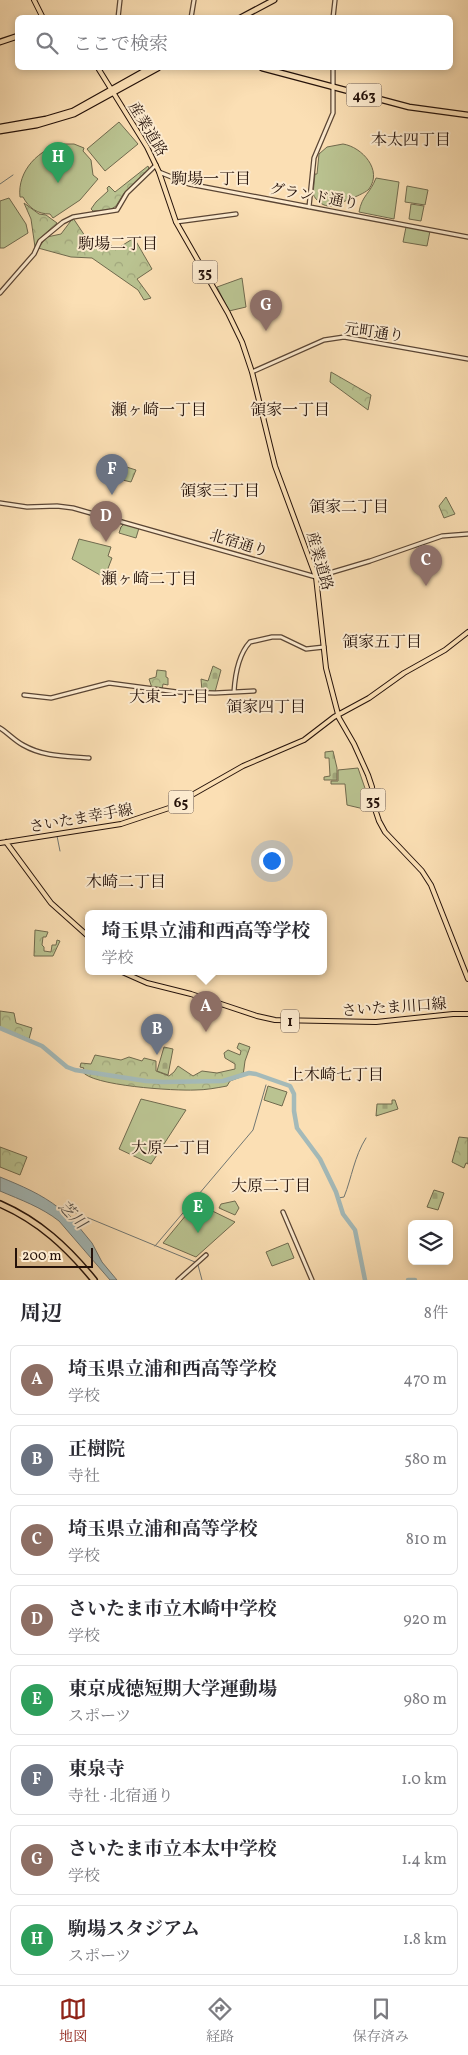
<!DOCTYPE html>
<html lang="ja">
<meta charset="utf-8">
<style>
body{margin:0;font-family:Vollkorn,"Noto Serif JP",serif;background:#f7f7f7;color:#2b2b33}
.controls{position:absolute;right:15px;bottom:15px;display:grid;overflow:hidden;border-radius:8px;box-shadow:0 2px 8px #0003}
.controls button{width:45px;height:45px;display:grid;place-items:center;padding:0;border:0;border-bottom:1px solid #e1e1e2;background:#fff;color:#2b2b33;font:25px sans-serif}
.scale{position:absolute;left:15px;bottom:12px;width:78px;box-sizing:border-box;padding-left:5px;border:2px solid #25120a;border-top:0;font-size:14px;line-height:18px;white-space:nowrap;color:#25120a;-webkit-text-stroke:4px #fceace;paint-order:stroke}
.you{position:absolute;left:271px;top:860px;width:18px;height:18px;margin:-12px;border:4px solid #fff;border-radius:50%;background:#1a73e8;box-shadow:0 0 0 8px #1a73e833}
.badge{display:grid;place-items:center;width:32px;height:32px;border-radius:50%;background:#8f2418;color:#fff;font-size:16px;font-weight:700}
.pin{position:absolute;translate:-50% -41px;filter:drop-shadow(0 1px 2px #0008)}
.pin::after{content:'';position:absolute;top:26px;width:18px;height:15px;background:inherit;clip-path:polygon(0 0,100% 0,50% 100%)}
.popup{position:absolute;left:85px;top:910px;width:242px;height:65px;box-sizing:border-box;display:grid;place-content:center;border-radius:8px;background:#fff;filter:drop-shadow(0 1px 4px #0005);font-size:16px;white-space:nowrap;color:#7c7c81}
.popup b{font-size:19px;color:#2b2b33}
.popup::after{content:'';position:absolute;left:50%;top:100%;margin-left:-10px;border:10px solid transparent;border-top-color:#fff}
.list{margin:0;padding:0;list-style:none}
h2{display:flex;justify-content:space-between;align-items:center;height:65px;margin:0;padding:0 20px;font-size:21px}
h2 small{font-size:16px;font-weight:400;color:#7c7c81}
.list li{display:grid;grid-template-columns:32px 1fr auto;gap:15px;align-items:center;box-sizing:border-box;height:70px;margin:0 10px 10px;padding:0 10px;border:1px solid #e1e1e2;border-radius:8px}
.list b{display:block;font-size:19px;white-space:nowrap}
.list p{margin:0;font-size:16px;white-space:nowrap;color:#7c7c81}
.list em{font-size:16px;font-style:normal;color:#7c7c81}
.icon{flex:none;width:28px;height:28px;fill:none;stroke:currentColor;stroke-width:2;stroke-linecap:round;stroke-linejoin:round}
.map{position:relative;flex:none;width:468px;height:1280px;overflow:hidden}
.search{position:absolute;background:#fff;box-shadow:0 2px 8px #0003;left:15px;right:15px;top:15px;height:55px;display:flex;align-items:center;gap:12px;box-sizing:border-box;padding:0 18px;border-radius:8px;color:#7c7c81;font-size:19px}
.sheet{height:705px;background:#fff}
nav{display:flex;justify-content:space-around;align-items:center;box-sizing:border-box;height:70px;border-top:1px solid #e1e1e2;background:#fff;font-size:14px;color:#7c7c81}
nav a{display:grid;justify-items:center;gap:2px}
nav .on{color:#8f2418}
.map>svg:first-child{display:block}
</style>
<div class="map">
<svg width="468" height="1280" viewBox="0 0 468 1280">
<defs>
<pattern id="forest-crowns" width="20" height="18" patternUnits="userSpaceOnUse" patternTransform="scale(1.25)"><rect width="20" height="18" fill="#bac391"/><path d="M2 6a3 3 0 1 1 6 0M12 15a3 3 0 1 1 6 0" fill="none" stroke="#a0a67c"/></pattern>
<pattern id="cemetery-stones" width="16" height="16" patternUnits="userSpaceOnUse" patternTransform="scale(1.25)"><rect width="16" height="16" fill="#bac391"/><path d="M2 7V4a2 2 0 0 1 4 0v3zM10 15v-3a2 2 0 0 1 4 0v3z" fill="#a0a67c"/></pattern>
</defs>
<rect width="100%" height="100%" fill="#fbdfb4"/>
<filter id="stains"><feTurbulence type="fractalNoise" baseFrequency=".004" numOctaves="4"/><feColorMatrix values="0 0 0 0 .2 0 0 0 0 .09 0 0 0 0 .02 0 0 0 .5 -.17"/></filter>
<radialGradient id="worn" r=".72"><stop offset=".6" stop-color="#630" stop-opacity="0"/><stop offset="1" stop-color="#630" stop-opacity=".3"/></radialGradient>
<path fill="url(#forest-crowns)" stroke="#706a4e" d="M148 166 149 169 124 193 116 206 110 210 93 211 91 209 96 202 108 191 107 188 109 186 115 192Z
M24 203 39 214 46 215 57 223 39 239 35 247 31 219Z
M73 218 93 248 107 240 115 250 134 238 152 269 137 279 151 298 144 300 138 290 92 258 71 257 38 248 47 237 61 234Z
M331 372 371 395 368 410 330 382Z
M446 497 455 514 444 518 439 506Z
M157 670 166 671V677L168 678V685L163 684 162 690 152 688 149 679 156 677Z
M35 930 48 932 46 937H43L42 945 44 947V951L51 952 52 945H56L57 940 60 941 53 956H34Z
M0 1011 14 1013 16 1023 32 1028 29 1039 0 1027Z
M239 1043 250 1047 245 1061 243 1076 230 1081 227 1086C216 1088 206 1090 195 1090 176 1091 90 1086 82 1071L84 1068 80 1067 81 1063 91 1064 95 1055 121 1060 129 1057 142 1061 144 1058 156 1061V1071L169 1076 174 1072 178 1066 193 1076 202 1071 217 1073 235 1069V1064L225 1058 224 1053 228 1050 240 1055 241 1051 237 1048Z
M459 1137 468 1138V1164L466 1163 464 1168 452 1162Z
M0 1147 27 1157 20 1175 0 1167Z
M235 1201 239 1208 235 1215 219 1208 221 1204Z"/>
<path fill="url(#cemetery-stones)" stroke="#706a4e" d="M117 464 136 470 131 482 114 478Z
M213 666 221 670 215 692 202 691 201 679 208 681Z
M333 751 337 768V780H324V777L330 776 329 758H325V752Z
M164 1047 173 1049 168 1075 157 1071Z
M392 1100H395L398 1109 376 1116 377 1104H392Z
M434 1190 444 1193 438 1210 427 1207Z"/>
<path fill="#bac391" stroke="#706a4e" d="M119 122 138 144 105 171 87 149Z
M64 144H74L84 148 83 151 91 160 93 175 98 179 80 200 53 218 50 214C37 214 29 208 23 197H20C17 171 39 148 64 144Z
M343 144C362 147 383 170 369 189 365 194 338 204 331 206 324 207 316 201 313 194L315 174H317L319 154 327 147Z
M376 178 399 182 394 219 359 212C362 195 370 194 376 178Z
M407 186 428 190 425 205 405 202Z
M9 198 26 224 28 233 4 248H0V201Z
M411 204 424 206 421 221 409 219Z
M406 227 430 231 427 246 403 242Z
M242 278 246 307 229 311 217 287Z
M124 524 139 528 136 538 119 533 121 527Z
M79 539 111 547 108 556 112 558 107 571 100 575 72 559Z
M358 768 367 794 364 809 347 805 345 784H331V781H338V770Z
M268 1086 287 1092 282 1106 264 1100Z
M141 1099 186 1110 151 1164 119 1149Z
M196 1203 235 1222 196 1257 163 1243Z
M288 1243 294 1258 272 1266 266 1252Z"/>
<path fill="#a4bab9" stroke="#717773" d="M0 1177C22 1186 41 1194 59 1208L62 1207 64 1209 92 1243 102 1262 117 1280H110L59 1221C41 1207 21 1200 0 1191Z"/>
<g fill="none" stroke-linecap="round" stroke-linejoin="round">
<path stroke="#717773" stroke-width="1" d="M0 184 13 175
M57 836 60 851
M225 971H226
M338 1198 344 1197C352 1177 354 1157 366 1138
M62 1208 65 1204 74 1212 195 1262 198 1265 202 1280
M155 1246 253 1130 266 1085"/>
<path stroke="#a4bab9" stroke-width="4.5" d="M0 1028 42 1046 67 1067 75 1070 146 1081 163 1082 223 1081 249 1073 256 1074 290 1086 294 1094V1111L297 1128 320 1159 336 1192 343 1214 355 1230 365 1280
M408 1280H415"/>
<g stroke="#5a4534" stroke-width="5.5">
<path id="tertiary" d="M118 18 120 0
M191 18 194 0
M333 18 335 0
M159 172 189 184 468 237
M309 207 314 158 333 113V68
M176 222 236 214
M0 293 34 254 40 241 63 222 73 217 117 210 127 193 156 165
M252 372 324 340 344 337 468 359
M0 503 27 507 57 506 73 508 316 577 370 561 442 536 468 534
M234 692C235 675 238 655 250 642L272 637H281L306 649 324 647
M24 695 51 698 109 683 177 692 215 693 254 691
M0 728C8 733 14 740 23 745 44 757 65 756 89 758
M283 1212 312 1280
M178 1280 206 1255"/>
</g>
<g stroke="#25120a" stroke-width="6">
<path id="primary" d="M34 0 43 18
M98 68 147 147 159 172 176 222 228 313 242 342 252 372 275 466 316 577 326 668 339 718 354 744 368 775 372 787 374 806 379 821 385 832 422 871 431 885 468 979
M6 842 51 903 89 937
M0 843 121 824 169 808 243 766 304 740 334 717 369 698 404 673 445 650 468 632
M120 971 147 983 191 994 257 1016 275 1020 376 1022 453 1014H468"/>
</g>
<g stroke="#25120a" stroke-width="7">
<path id="trunk" d="M240 18 274 0
M0 42 18 36
M262 68 409 107 468 115
M0 127 46 119 73 111 148 69
M0 131 37 125 74 114 158 68"/>
</g>
<g stroke="#25120a" stroke-width="8">
<path id="motorway" d="M0 1204C39 1221 67 1247 94 1280"/>
</g>
<use href="#tertiary" stroke="#fceace" stroke-width="3"/>
<use href="#primary" stroke="#fbdfb4" stroke-width="4"/>
<use href="#trunk" stroke="#fbdfb4" stroke-width="4.5"/>
<use href="#motorway" stroke="#fbdfb4" stroke-width="5"/>
</g>
<g text-anchor="middle" stroke-width="4" stroke-linejoin="round" paint-order="stroke">
<g fill="#fceace" stroke="#665345" stroke-width="1">
<rect x="346.5" y="83.5" width="35" height="23" rx="4"/>
<rect x="192.5" y="260.5" width="25" height="23" rx="4"/>
<rect x="360.5" y="788.5" width="25" height="23" rx="4"/>
<rect x="168.5" y="790.5" width="25" height="23" rx="4"/>
<rect x="281" y="1009.5" width="18" height="23" rx="4"/>
</g>
<g font-size="14" font-weight="bold" fill="#25120a">
<text x="364" y="100">463</text>
<text x="205" y="277">35</text>
<text x="373" y="805">35</text>
<text x="181" y="807">65</text>
<text x="290" y="1026">1</text>
</g>
<g font-size="15" fill="#25120a" stroke="#fceace">
<text transform="translate(148 129) rotate(59)" y="5">産業道路</text>
<text transform="translate(314 196) rotate(10)" y="5">グランド通り</text>
<text transform="translate(374 332) rotate(8)" y="5">元町通り</text>
<text transform="translate(239 543) rotate(17)" y="5">北宿通り</text>
<text transform="translate(320 561) rotate(74)" y="5">産業道路</text>
<text transform="translate(81 818) rotate(-10)" y="5">さいたま幸手線</text>
<text transform="translate(394 1007) rotate(-4)" y="5">さいたま川口線</text>
</g>
<g font-size="16" fill="#25120a" stroke="#fceace">
<text x="411" y="145">本太四丁目</text>
<text x="211" y="184">駒場一丁目</text>
<text x="118" y="249">駒場二丁目</text>
<text x="159" y="415">瀬ヶ崎一丁目</text>
<text x="290" y="415">領家一丁目</text>
<text x="220" y="496">領家三丁目</text>
<text x="349" y="512">領家二丁目</text>
<text x="149" y="584">瀬ヶ崎二丁目</text>
<text x="382" y="647">領家五丁目</text>
<text x="169" y="702">大東一丁目</text>
<text x="266" y="712">領家四丁目</text>
<text x="126" y="887">木崎二丁目</text>
<text x="336" y="1080">上木崎七丁目</text>
<text x="171" y="1153">大原一丁目</text>
<text x="271" y="1191">大原二丁目</text>
</g>
<g font-size="16" font-style="italic" fill="#514d47" stroke="#fceace">
<text transform="translate(73 1214) rotate(46)" y="6">芝川</text>
</g>
</g>
<rect width="100%" height="100%" filter="url(#stains)"/>
<rect width="100%" height="100%" fill="url(#worn)"/>
</svg>
<div class="controls">
<button><svg class="icon" aria-label="layers" viewBox="0 0 24 24"><path d="M12 4l9 5-9 5-9-5zM3 14l9 5 9-5"/></svg></button>
</div>
<div class="scale">200 m</div>
<div class="you"></div>
<div class="pin badge" style="left:206px;top:1032px;background:#8d6e63">A</div>
<div class="popup"><b>埼玉県立浦和西高等学校</b>学校</div>
<div class="pin badge" style="left:157px;top:1055px;background:#6b7280">B</div>
<div class="pin badge" style="left:426px;top:586px;background:#8d6e63">C</div>
<div class="pin badge" style="left:106px;top:542px;background:#8d6e63">D</div>
<div class="pin badge" style="left:198px;top:1233px;background:#2e9e5b">E</div>
<div class="pin badge" style="left:112px;top:495px;background:#6b7280">F</div>
<div class="pin badge" style="left:266px;top:331px;background:#8d6e63">G</div>
<div class="pin badge" style="left:58px;top:183px;background:#2e9e5b">H</div>
<div class="search"><svg class="icon" aria-label="search" viewBox="0 0 24 24"><circle cx="10" cy="10" r="6"/><path d="M15 15l6 6"/></svg>ここで検索</div>
</div>
<section class="sheet">
<h2>周辺<small>8件</small></h2>
<ul class="list">
<li><span class="badge" style="background:#8d6e63">A</span><div><b>埼玉県立浦和西高等学校</b><p>学校</p></div><em>470 m</em></li>
<li><span class="badge" style="background:#6b7280">B</span><div><b>正樹院</b><p>寺社</p></div><em>580 m</em></li>
<li><span class="badge" style="background:#8d6e63">C</span><div><b>埼玉県立浦和高等学校</b><p>学校</p></div><em>810 m</em></li>
<li><span class="badge" style="background:#8d6e63">D</span><div><b>さいたま市立木崎中学校</b><p>学校</p></div><em>920 m</em></li>
<li><span class="badge" style="background:#2e9e5b">E</span><div><b>東京成徳短期大学運動場</b><p>スポーツ</p></div><em>980 m</em></li>
<li><span class="badge" style="background:#6b7280">F</span><div><b>東泉寺</b><p>寺社 · 北宿通り</p></div><em>1.0 km</em></li>
<li><span class="badge" style="background:#8d6e63">G</span><div><b>さいたま市立本太中学校</b><p>学校</p></div><em>1.4 km</em></li>
<li><span class="badge" style="background:#2e9e5b">H</span><div><b>駒場スタジアム</b><p>スポーツ</p></div><em>1.8 km</em></li>
</ul>
</section>
<nav>
<a class="on"><svg class="icon" aria-label="map" viewBox="0 0 24 24"><path d="M3 6l6-2 6 2 6-2v14l-6 2-6-2-6 2zM9 4v14M15 6v14"/></svg>地図</a>
<a><svg class="icon" aria-label="directions" viewBox="0 0 24 24"><path d="M12 3l9 9-9 9-9-9zM9 14v-3h6M13 9l2 2-2 2"/></svg>経路</a>
<a><svg class="icon" aria-label="saved" viewBox="0 0 24 24"><path d="M7 4h10v16l-5-4-5 4z"/></svg>保存済み</a>
</nav>
